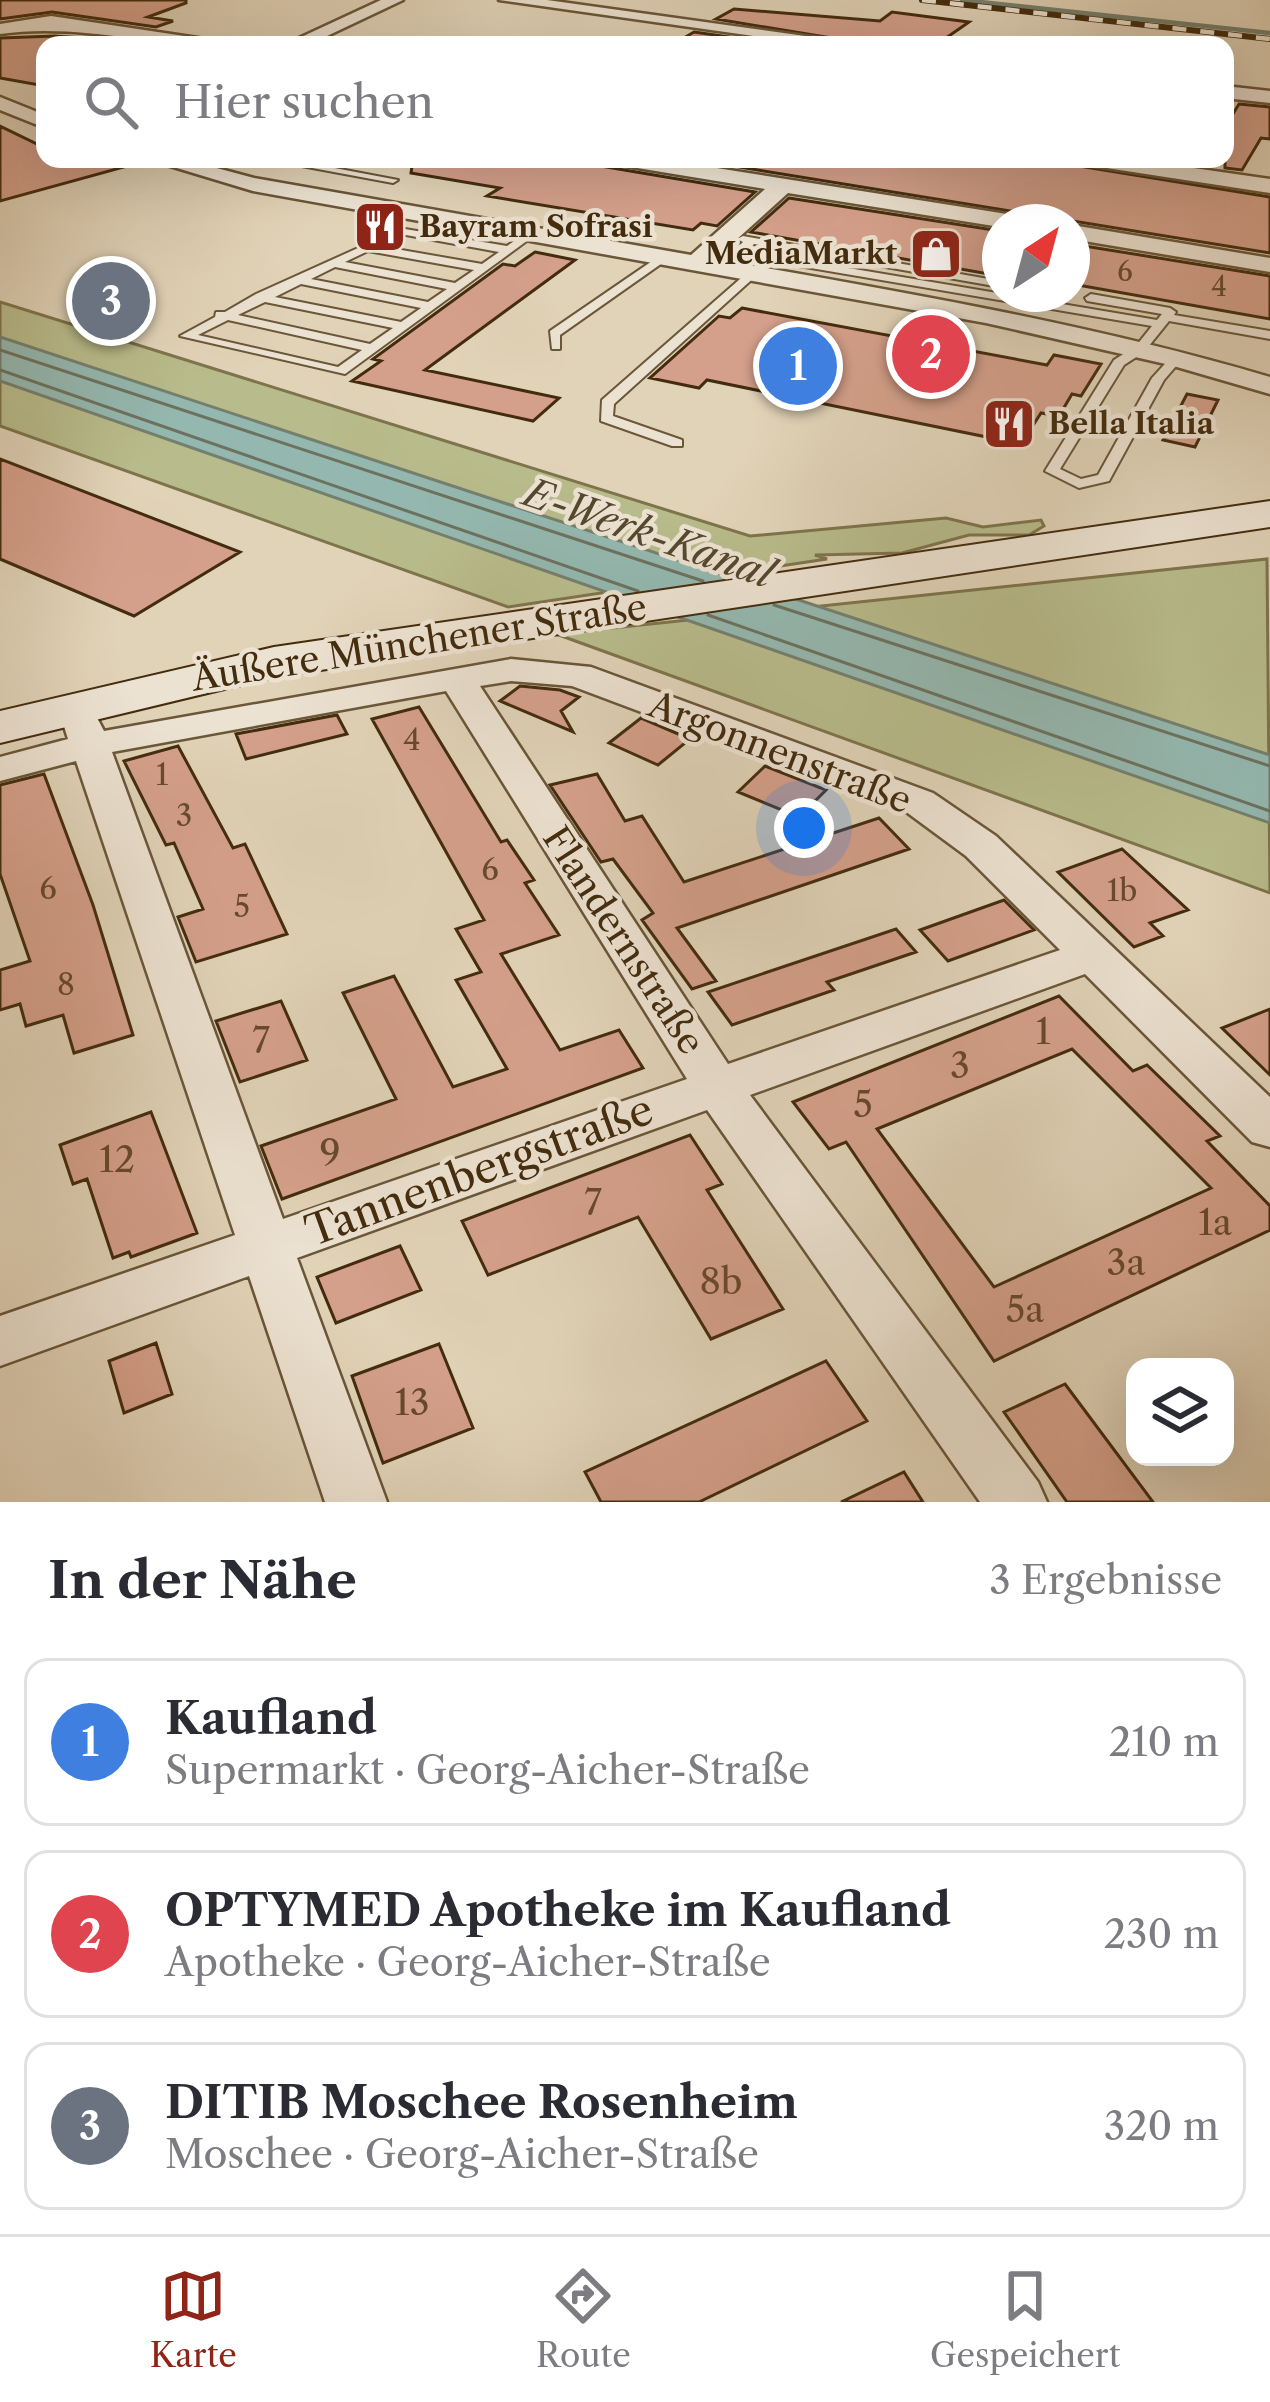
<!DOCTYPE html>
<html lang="de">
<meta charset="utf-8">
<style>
body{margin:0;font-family:"Libre Caslon Text",serif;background:#f7f7f7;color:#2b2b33}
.controls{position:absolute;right:36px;bottom:36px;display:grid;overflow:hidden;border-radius:24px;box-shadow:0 12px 48px #0002}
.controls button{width:108px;height:108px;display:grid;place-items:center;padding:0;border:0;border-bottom:3px solid #e1e1e2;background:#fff;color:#2b2b33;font:60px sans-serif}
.compass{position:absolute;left:982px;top:204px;width:108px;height:108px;border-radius:50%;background:#fff;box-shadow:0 12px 48px #0002;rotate:36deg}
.you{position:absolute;left:804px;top:828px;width:42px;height:42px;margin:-30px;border:9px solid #fff;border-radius:50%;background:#1a73e8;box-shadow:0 0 0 18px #1a73e833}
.badge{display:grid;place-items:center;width:78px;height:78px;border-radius:50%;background:#8f2418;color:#fff;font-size:39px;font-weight:700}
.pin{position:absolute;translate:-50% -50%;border:6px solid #fff;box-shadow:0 3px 12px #0006}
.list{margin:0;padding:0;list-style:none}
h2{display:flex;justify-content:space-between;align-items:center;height:156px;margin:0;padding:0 48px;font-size:51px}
h2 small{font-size:39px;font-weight:400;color:#7c7c81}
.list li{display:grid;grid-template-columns:78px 1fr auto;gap:36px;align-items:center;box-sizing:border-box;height:168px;margin:0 24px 24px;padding:0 24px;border:3px solid #e1e1e2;border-radius:24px}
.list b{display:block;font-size:45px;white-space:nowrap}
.list p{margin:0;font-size:39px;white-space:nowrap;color:#7c7c81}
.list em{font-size:39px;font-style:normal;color:#7c7c81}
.icon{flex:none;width:66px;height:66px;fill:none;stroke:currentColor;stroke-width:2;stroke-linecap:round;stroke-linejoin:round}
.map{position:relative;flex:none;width:1270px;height:1502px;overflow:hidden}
.search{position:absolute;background:#fff;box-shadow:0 12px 48px #0002;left:36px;right:36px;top:36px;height:132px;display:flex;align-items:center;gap:30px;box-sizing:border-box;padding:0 42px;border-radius:24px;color:#7c7c81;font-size:45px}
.sheet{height:732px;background:#fff}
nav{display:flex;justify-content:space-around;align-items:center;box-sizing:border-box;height:168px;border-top:3px solid #e1e1e2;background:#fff;font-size:33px;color:#7c7c81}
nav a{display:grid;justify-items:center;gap:6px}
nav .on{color:#8f2418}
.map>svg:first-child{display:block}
</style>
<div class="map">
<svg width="1270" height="1502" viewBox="0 0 1270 1502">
<rect width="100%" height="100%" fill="#e1d3b8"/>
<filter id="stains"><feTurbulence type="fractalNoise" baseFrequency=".00167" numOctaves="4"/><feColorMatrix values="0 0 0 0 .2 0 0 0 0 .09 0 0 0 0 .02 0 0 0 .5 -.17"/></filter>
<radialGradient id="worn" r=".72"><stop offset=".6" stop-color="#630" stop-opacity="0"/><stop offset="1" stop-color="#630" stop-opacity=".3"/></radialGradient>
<path fill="#b8bb8b" stroke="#7e744c" stroke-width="3" d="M0 302 750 536 946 518 983 527 1041 520 1044 526 1029 535H969L902 553 815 555 827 559 508 607 0 426Z
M1267 559 1270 893 556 634Z"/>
<path fill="#94b8b0" stroke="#74806f" stroke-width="3" d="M0 337 1270 755V823L0 381Z"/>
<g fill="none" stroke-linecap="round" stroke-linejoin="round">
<path stroke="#6c725f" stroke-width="3" d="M0 350 703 581
M0 370 638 591
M774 605 1270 766
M708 615 1270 811"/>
<path stroke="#74806f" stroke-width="4.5" d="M962 0 1270 33"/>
</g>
<path fill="#d5a08b" stroke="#432c0e" stroke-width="3" fill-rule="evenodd" d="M0 0H186V3L148 17 173 21 156 27 52 12 0 19Z
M734 9 880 21 892 12 969 22 936 45H874L716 19Z
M694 32 786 45H672Z
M55 36 119 41 45 45V86L0 78V38Z
M1239 104 1270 107V139L1261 138 1242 170 1225 168V127Z
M0 126 45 148V159H123L124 167 0 201Z
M413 159H559L755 192 717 226 701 223 693 230 487 196 500 188 411 173Z
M690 159H1033L1079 166 1270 197V253Z
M789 198 1000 231V276L751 232Z
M1072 244 1270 276V319L1072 284Z
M535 252 575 260 425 370 559 398 533 421 352 381 381 361 373 359 503 264 515 266Z
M742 308 1047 365 1054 355 1101 364 1081 396 1072 394 1059 416 1041 413 1021 444 707 380 699 388 650 378 719 316 730 318Z
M1187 394 1218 400 1195 447 1163 440Z
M0 459 240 552 134 616 0 559Z
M520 686 560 690 579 697 561 711 573 732 500 701Z
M419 707 501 842 507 840 534 880 525 883 559 935 501 954 560 1050 619 1030 643 1068 282 1199 261 1146 396 1099 343 993 394 976 453 1087 507 1069 456 980 481 972 456 929 484 920 372 719Z
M337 715 347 734 246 759 236 734Z
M641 718 690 739 658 765 609 743Z
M178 746 233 848 245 844 287 934 196 962 178 917 203 909 174 843 166 845 124 761Z
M765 766 826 790 799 817 738 792Z
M44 774 93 905 133 1035 74 1053 63 1015 26 1026 20 1004 0 1010V970L30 961 0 874V785Z
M597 774 625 821 642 816 684 882 879 818 909 849 677 928 716 981 692 989 642 920 653 913 613 859 601 862 550 785Z
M1122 849 1188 910 1150 923 1163 936 1134 947 1058 872Z
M1004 900 1034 930 948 961 920 930Z
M896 929 916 952 827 982 834 990 732 1025 708 992Z
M1059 996 1133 1071 1147 1065 1220 1136 1207 1141 1270 1206V1230L994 1361 846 1142 829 1149 793 1102ZM1072 1049 1211 1188 994 1287 877 1129Z
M281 1001 307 1060 240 1082 216 1021Z
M1270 1009V1075L1222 1028Z
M151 1112 197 1233 131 1257 129 1252 113 1258 87 1179 73 1184 60 1145Z
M690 1135 722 1184 707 1190 783 1309 711 1339 638 1217 488 1275 462 1221Z
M400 1246 421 1290 336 1323 317 1277Z
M156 1343 172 1394 124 1413 109 1361Z
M439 1344 473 1428 383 1463 352 1376Z
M826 1361 867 1421 699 1502H601L585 1472Z
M1065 1384 1153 1502H1067L1004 1412Z
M904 1472 923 1502H841Z"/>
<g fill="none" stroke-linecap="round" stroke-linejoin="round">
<g stroke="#6a5638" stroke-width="4">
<path id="lane" d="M207 159H220L198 171 189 169Z
M264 159H287L398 180 393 183Z
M399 228 507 246 526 233 535 235 345 374 180 336 215 317 216 312H225L256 294 367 244 482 264 499 252 395 233 394 231ZM368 251 474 270 455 283 345 262ZM335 267 447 289 428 302 311 279ZM301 284 421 308 401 322 275 297ZM265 302 393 328 370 344 238 315ZM228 320 362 350 338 367 198 335Z
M743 236 1000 281V287L754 244 747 251 1157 320 1162 314 1087 301 1085 298 1091 294 1170 308 1176 312 1174 315 1270 331V339L1169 321 1144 352 1124 365 1060 469 1081 479 1098 475 1152 378 1173 355 1183 358 1164 380 1109 481 1079 488 1045 471 1114 360 1136 346 1152 326 734 255V251L743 242 737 239Z
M658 257 668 259 560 335V349H552L550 331Z
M748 272 758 274 614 404 613 416 682 440V446H672L601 421 602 400Z"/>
</g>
<g stroke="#6a5638" stroke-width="5">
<path id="street" d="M381 0H403L308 45H284Z
M499 0H547L870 45H818Z
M51 16 211 40 220 45C145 45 75 23 0 34V24Z
M1225 86 1270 91V103L1225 98Z
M0 97 45 115V128L0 110Z
M147 159H183L254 178 691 255 765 189 619 165 608 159H660L1013 215 1025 222H1000V227L788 193 715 259C901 292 1088 323 1270 377V394L1170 365 986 323 253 191Z
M1076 159H1131L1270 179V193L1087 165Z
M1072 225 1270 258V272L1072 239Z
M511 659 591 667 933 793 996 836 1270 1097V1147L1252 1142 1085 974 750 1095 1038 1482 1047 1502H980L707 1110 297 1258 387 1502H325L249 1276 0 1366V1316L235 1235 76 761 0 781V757L68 739 62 720 81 709 94 712 104 731ZM511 681 572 686 905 811 966 856 1060 950 728 1064 480 686ZM446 691 687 1079 283 1219 112 752Z"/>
</g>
<g stroke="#432c0e" stroke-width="4">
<path id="secondary" d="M1270 501V527L274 677 0 743V711L274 647Z"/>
</g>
<use href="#lane" fill="#ece2d1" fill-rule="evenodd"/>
<use href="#street" fill="#ece2d1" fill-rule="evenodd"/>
<use href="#secondary" fill="#ece2d1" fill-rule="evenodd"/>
<g stroke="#432c0e" stroke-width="6">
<path id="rail" d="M922 0 1270 39"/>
</g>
<use href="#rail" stroke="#ece2d1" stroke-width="4.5" stroke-dasharray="14" stroke-linecap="butt"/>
</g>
<defs>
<g id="restaurant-square" transform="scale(2.7)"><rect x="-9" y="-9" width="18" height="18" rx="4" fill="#8f2418" stroke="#ece2d1"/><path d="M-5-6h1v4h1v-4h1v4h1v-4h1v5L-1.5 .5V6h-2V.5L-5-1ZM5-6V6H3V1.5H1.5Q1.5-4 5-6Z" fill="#fff"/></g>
<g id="shop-square" transform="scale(2.7)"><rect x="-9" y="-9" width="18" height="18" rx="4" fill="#8f2418" stroke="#ece2d1"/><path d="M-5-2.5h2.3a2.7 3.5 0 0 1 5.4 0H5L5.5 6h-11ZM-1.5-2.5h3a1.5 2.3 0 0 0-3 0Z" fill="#fff"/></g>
</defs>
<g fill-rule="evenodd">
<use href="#restaurant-square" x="380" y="227"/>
<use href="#shop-square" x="936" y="254"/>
<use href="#restaurant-square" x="1009" y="424"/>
</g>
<g text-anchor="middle" stroke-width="9" stroke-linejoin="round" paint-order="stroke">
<g font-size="27" fill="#68492d">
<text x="1125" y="281">6</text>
<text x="1219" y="296">4</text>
</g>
<g font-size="30" font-weight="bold" fill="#432c0e" stroke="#ece2d1" text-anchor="start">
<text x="419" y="237">Bayram Sofrasi</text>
<text x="897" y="264" text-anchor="end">MediaMarkt</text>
<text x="1048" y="434">Bella Italia</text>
</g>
<g font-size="30" fill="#68492d">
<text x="412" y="750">4</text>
<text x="162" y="785">1</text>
<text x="184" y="826">3</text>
<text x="490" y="880">6</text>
<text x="48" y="899">6</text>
<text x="1122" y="901">1b</text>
<text x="242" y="917">5</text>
<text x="66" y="995">8</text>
</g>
<g font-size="36" fill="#432c0e" stroke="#ece2d1">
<text transform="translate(419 642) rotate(-9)" y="13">Äußere Münchener Straße</text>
<text transform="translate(780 752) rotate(21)" y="13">Argonnenstraße</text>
<text transform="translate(624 940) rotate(57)" y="13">Flandernstraße</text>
</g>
<g font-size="36" fill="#68492d">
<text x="1043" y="1044">1</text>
<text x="261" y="1053">7</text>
<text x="960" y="1078">3</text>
<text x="863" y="1117">5</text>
<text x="330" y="1165">9</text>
<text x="117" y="1172">12</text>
<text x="593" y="1215">7</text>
<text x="1215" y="1235">1a</text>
<text x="1126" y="1275">3a</text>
<text x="721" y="1294">8b</text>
<text x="1025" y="1322">5a</text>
<text x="412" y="1415">13</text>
</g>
<g font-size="39" font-style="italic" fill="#53482e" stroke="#ece2d1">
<text transform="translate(649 533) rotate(19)" y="14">E-Werk-Kanal</text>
</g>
<g font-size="42" fill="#432c0e" stroke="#ece2d1">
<text transform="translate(479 1170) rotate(-20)" y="15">Tannenbergstraße</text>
</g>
</g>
<rect width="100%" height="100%" filter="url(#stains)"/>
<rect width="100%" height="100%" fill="url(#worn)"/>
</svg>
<div class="controls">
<button><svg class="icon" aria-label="layers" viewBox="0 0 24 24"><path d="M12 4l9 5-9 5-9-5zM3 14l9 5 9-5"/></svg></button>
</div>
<svg class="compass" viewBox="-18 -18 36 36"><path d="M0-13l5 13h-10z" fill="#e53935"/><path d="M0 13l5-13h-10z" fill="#7c7c81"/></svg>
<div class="you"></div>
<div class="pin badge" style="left:798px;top:366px;background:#3f7fe0">1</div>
<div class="pin badge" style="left:931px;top:354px;background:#e0444e">2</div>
<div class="pin badge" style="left:111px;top:301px;background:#6b7280">3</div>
<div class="search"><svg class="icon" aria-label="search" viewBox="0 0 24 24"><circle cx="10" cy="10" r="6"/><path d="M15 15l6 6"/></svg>Hier suchen</div>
</div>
<section class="sheet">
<h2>In der Nähe<small>3 Ergebnisse</small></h2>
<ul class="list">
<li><span class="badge" style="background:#3f7fe0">1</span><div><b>Kaufland</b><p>Supermarkt · Georg-Aicher-Straße</p></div><em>210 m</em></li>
<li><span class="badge" style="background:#e0444e">2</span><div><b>OPTYMED Apotheke im Kaufland</b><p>Apotheke · Georg-Aicher-Straße</p></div><em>230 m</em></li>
<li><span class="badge" style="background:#6b7280">3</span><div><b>DITIB Moschee Rosenheim</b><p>Moschee · Georg-Aicher-Straße</p></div><em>320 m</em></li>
</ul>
</section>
<nav>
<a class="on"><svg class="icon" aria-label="map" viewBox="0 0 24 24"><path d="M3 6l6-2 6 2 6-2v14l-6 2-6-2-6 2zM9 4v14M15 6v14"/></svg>Karte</a>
<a><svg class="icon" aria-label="directions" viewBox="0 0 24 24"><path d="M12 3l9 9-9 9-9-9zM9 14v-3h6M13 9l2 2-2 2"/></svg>Route</a>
<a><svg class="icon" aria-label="saved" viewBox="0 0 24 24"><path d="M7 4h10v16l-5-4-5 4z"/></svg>Gespeichert</a>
</nav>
